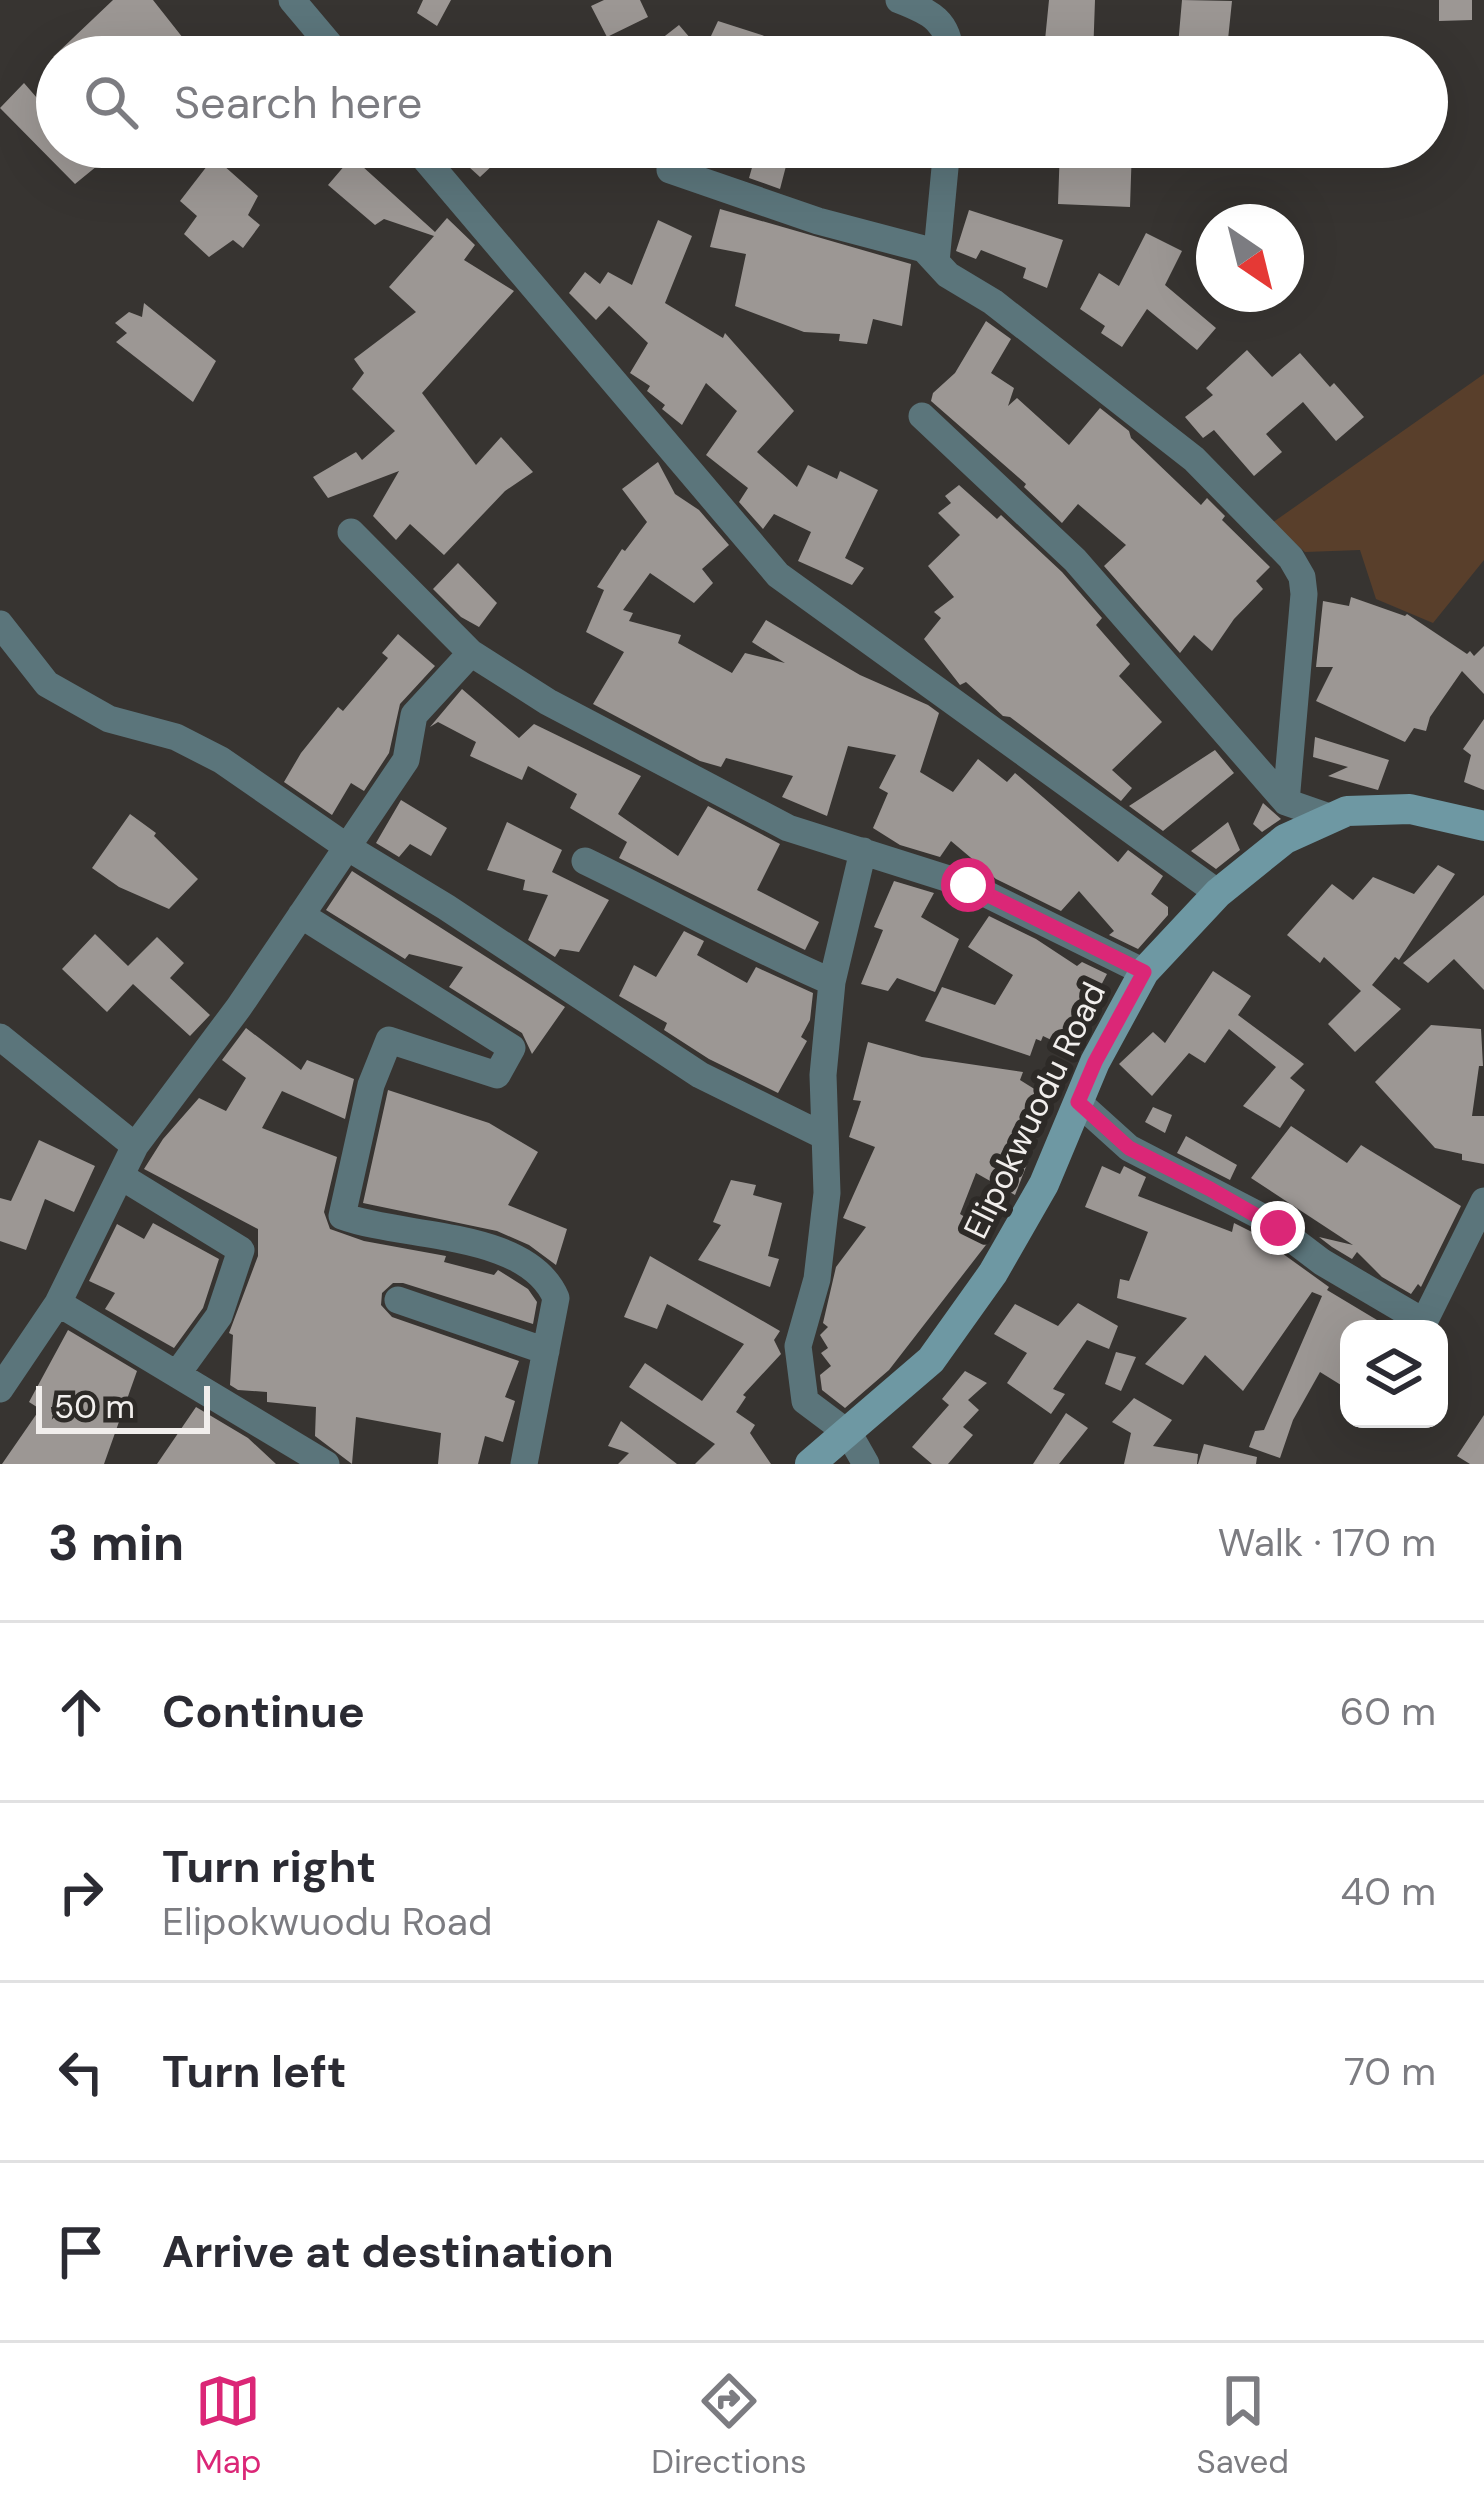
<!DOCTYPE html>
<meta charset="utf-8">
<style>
body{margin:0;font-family:"DM Sans",sans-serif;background:#f7f7f7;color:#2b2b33}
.controls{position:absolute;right:36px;bottom:36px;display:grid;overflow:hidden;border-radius:24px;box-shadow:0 12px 48px #0002}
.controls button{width:108px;height:108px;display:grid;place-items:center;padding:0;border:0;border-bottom:3px solid #e1e1e2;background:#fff;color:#2b2b33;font:60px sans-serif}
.compass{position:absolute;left:1196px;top:204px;width:108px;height:108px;border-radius:50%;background:#fff;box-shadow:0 12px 48px #0002;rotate:145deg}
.scale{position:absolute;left:36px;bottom:30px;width:174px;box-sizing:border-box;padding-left:12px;border:6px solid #f1eeec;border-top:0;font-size:33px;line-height:42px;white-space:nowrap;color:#f1eeec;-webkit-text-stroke:9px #2d2a27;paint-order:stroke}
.stop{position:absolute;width:36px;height:36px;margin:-27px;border:9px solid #db2777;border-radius:50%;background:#fff}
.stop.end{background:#db2777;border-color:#fff;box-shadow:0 3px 12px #0008}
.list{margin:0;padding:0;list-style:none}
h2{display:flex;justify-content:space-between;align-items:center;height:156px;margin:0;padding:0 48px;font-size:51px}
h2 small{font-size:39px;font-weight:400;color:#7c7c81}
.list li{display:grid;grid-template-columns:78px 1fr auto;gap:36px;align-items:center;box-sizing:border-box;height:180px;padding:0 48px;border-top:3px solid #e1e1e2}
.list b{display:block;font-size:45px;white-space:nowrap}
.list p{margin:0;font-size:39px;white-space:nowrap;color:#7c7c81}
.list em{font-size:39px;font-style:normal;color:#7c7c81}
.icon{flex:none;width:66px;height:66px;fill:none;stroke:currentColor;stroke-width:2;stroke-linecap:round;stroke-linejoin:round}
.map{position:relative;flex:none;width:1484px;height:1464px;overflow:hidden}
.search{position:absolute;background:#fff;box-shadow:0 12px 48px #0002;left:36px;right:36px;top:36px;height:132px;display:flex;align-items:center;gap:30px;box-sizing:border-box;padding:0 42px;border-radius:66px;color:#7c7c81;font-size:45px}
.sheet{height:876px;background:#fff}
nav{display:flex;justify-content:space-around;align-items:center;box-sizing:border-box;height:168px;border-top:3px solid #e1e1e2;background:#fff;font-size:33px;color:#7c7c81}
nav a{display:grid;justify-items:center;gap:6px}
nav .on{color:#db2777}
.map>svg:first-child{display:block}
</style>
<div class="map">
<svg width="1484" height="1464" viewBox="0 0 1484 1464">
<rect width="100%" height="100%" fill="#373431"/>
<path fill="#593f2b" d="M1484 374V560L1433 623 1376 599 1360 550 1305 552 1272 523Z"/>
<path fill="#9c9794" d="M113 0H153L198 57H53Z
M423 0H451L437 26 417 13Z
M604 0H640L648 17 607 37 591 6Z
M1049 0H1095L1093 57H1062L1044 50Z
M1182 0 1232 1 1227 49H1219L1218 57H1177Z
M1439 0H1472V20L1439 21Z
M718 21 811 51 810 57H638L679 25 703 53Z
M24 83 57 121V147H80L97 166 75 184 0 108Z
M447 147H477L494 164 480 177Z
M758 147H791L780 189 749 178Z
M1060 147H1132L1130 207 1058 204Z
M214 157 258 196 248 215 260 225 243 248 233 240 209 257 184 234 197 216 180 201Z
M352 157 435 232 447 218 475 245 464 260 514 291 422 393 476 465 501 437 533 472 505 491 444 555 410 524 396 540 373 516 399 471 328 498 313 477 356 452 362 460 395 431 352 389 364 373 354 359 416 312 389 287 434 236 384 219 375 225 328 185Z
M720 209 911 264 902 326 873 319 867 344 839 341 840 334 804 332 735 306 746 254 710 247Z
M969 210 1063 240 1047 288 1023 278 1026 268 981 250 976 259 956 251Z
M658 220 692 236 665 303 723 338 725 333 794 411 757 452 797 487 808 465 837 479 840 471 878 490 845 558 864 568 852 585 798 561 811 532 774 514 763 529 739 502 748 488 706 455 737 411 706 383 682 425 662 409 665 405 647 391 650 386 630 373 648 343 609 306 596 320 569 293 585 272 600 284 608 272 632 285Z
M1146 233 1182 251 1165 285 1216 328 1197 350 1147 309 1122 347 1101 333 1105 326 1080 309 1099 273 1119 286Z
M144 303 216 361 193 402 116 342 127 333 115 323 129 312 142 317Z
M986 321 1011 339 991 373 1014 388 1008 406 1017 398 1069 445 1100 408 1129 431 1131 438 1201 505 1207 498 1225 516 1222 520 1270 567 1256 581 1263 589 1234 619 1212 651 1194 635 1180 653 1104 566 1126 545 1078 504 1062 523 1024 487 1026 484 931 401 933 393 955 373Z
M1247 350 1272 377 1300 353 1330 387 1334 383 1364 417 1336 441 1303 402 1266 434 1282 452 1254 476 1214 430 1203 438 1185 417 1213 395 1206 388Z
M658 462 675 494 699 510 729 545 702 569 713 583 694 603 650 573 623 610 633 613 629 621 681 635 678 643 732 673 745 653 785 663 752 642 766 620 860 675 928 705 939 713 920 772 953 792 978 759 1007 782 1015 773 1118 862 1128 850 1163 876 1151 894 1168 907V915L1138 949 1109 935 1114 931 1079 891 1061 911 996 879 951 841 940 857 900 845 873 828 888 793 879 788 896 755 848 746 827 816 782 797 793 776 726 758 721 767 700 761 593 704 624 652 586 632 604 590 597 587 622 549 625 551 647 522 622 489Z
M959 485 997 519 1001 515 1062 572 1102 618 1096 625 1130 664 1119 676 1162 722 1112 770 1132 788 1121 801 1010 717 1003 716 966 682 960 685 924 639 941 618 934 612 954 597 928 566 960 535 938 513 951 503 945 496Z
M458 563 497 603 479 627 461 617 433 589Z
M1351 597 1405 616 1407 614 1467 654 1470 651 1474 656 1484 646V694L1462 671 1430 717 1426 731 1414 728 1405 742 1316 701 1333 667H1316L1323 601 1349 606Z
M398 634 435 666 400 704 389 753 364 791 351 783 332 815 284 782 301 753 338 707 343 711 388 658 382 653Z
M462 689 519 738 534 724 641 776 618 814 678 856 708 806 780 844 757 890 819 922 805 950 619 858 627 842 570 808 577 794 528 766 522 780 470 756 476 742 438 722 430 727Z
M1484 719V790L1464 782 1471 755 1463 749Z
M1315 737 1389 760 1378 790 1328 776 1348 767 1313 757Z
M1215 750 1234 773 1163 831 1129 806Z
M401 800 447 828 431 856 410 844 399 857 376 843Z
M1263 803 1281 819 1262 832 1253 824Z
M130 814 156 833 154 836 198 879 169 909 119 887 92 868Z
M507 822 562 850 552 872 609 900 579 952 560 949 555 957 528 940 548 895 523 890 525 880 487 870Z
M1228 822 1240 850 1216 869 1191 851Z
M1438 865 1455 874 1399 960 1395 957 1372 985 1401 1009 1355 1052 1328 1024 1361 991 1324 957 1320 963 1287 935 1332 884 1353 900 1373 877 1414 894Z
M352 871 565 1007 532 1054 522 1033 449 987 463 967 409 954 405 959 326 910Z
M894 881 934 893 921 917 959 939 935 992 897 978 888 991 861 984 883 930 874 927Z
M1484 895V990L1454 959 1428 983 1403 963Z
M989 916 1036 939 1077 966 1082 962 1107 974 1068 1048 1043 1036 1041 1041 1036 1039 1030 1056 925 1021 942 987 995 1005 1013 975 968 947Z
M684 931 704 941 697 955 747 983 756 967 813 993 810 1020 801 1037 807 1041 778 1093 709 1059 664 1030 667 1023 619 996 634 965 656 977Z
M95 934 128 966 157 937 184 963 170 978 210 1015 190 1036 133 984 107 1012 62 969Z
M1213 971 1251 996 1238 1015 1304 1064 1290 1078 1305 1090 1280 1128 1243 1106 1276 1067 1229 1029 1205 1063 1189 1053 1152 1096 1119 1064 1153 1032 1165 1043Z
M1431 1025 1481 1029 1483 1066H1479L1472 1116H1484V1164L1462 1160V1154L1435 1148 1375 1082Z
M246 1028 301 1070 307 1060 354 1079 345 1119 282 1091 262 1128 337 1157 324 1212 330 1229 364 1241 446 1256 444 1262 494 1275 498 1270 528 1289 537 1302 533 1324 403 1283H393L382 1293 381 1305 392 1317 519 1361 505 1397 515 1401 503 1442 485 1436 478 1464H438L441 1433 356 1417 352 1464 315 1436 316 1407 267 1402V1392L238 1390 230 1385 233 1335 229 1333 258 1256V1229L144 1169 163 1139 199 1098 226 1111 246 1078 222 1060Z
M868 1042 922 1057 1023 1072 1020 1080 1052 1100 1015 1195 976 1173 960 1214 993 1234 989 1241 889 1370 845 1408 822 1390 820 1375 831 1366 821 1353 828 1348 820 1335 828 1327 823 1323 836 1267 866 1227 843 1218 875 1147 849 1137 861 1101 853 1100Z
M388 1090 489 1123 538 1152 508 1205 567 1229 556 1265 529 1245 497 1231 363 1203Z
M1153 1107 1172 1115 1165 1133 1145 1122Z
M1291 1126 1347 1163 1361 1145 1461 1206 1421 1287 1418 1284 1411 1294 1382 1277 1357 1252 1352 1259 1332 1247 1319 1237 1353 1245 1251 1178Z
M1186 1136 1237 1165 1230 1180 1177 1153Z
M39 1140 95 1166 74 1212 45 1199 26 1250 0 1241V1198L11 1201Z
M1102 1166 1120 1174 1124 1166 1146 1177 1138 1196 1232 1232 1234 1223 1254 1233 1329 1287 1327 1290 1392 1329H1349V1390L1320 1372 1293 1420 1280 1458 1249 1447 1255 1431 1264 1430 1322 1296 1312 1292 1243 1391 1205 1355 1183 1385 1145 1364 1187 1318 1117 1298 1120 1279 1129 1281 1148 1232 1085 1207Z
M731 1180 756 1185 753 1195 782 1203 768 1256 779 1259 770 1287 698 1260 721 1225 713 1222Z
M153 1223 219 1259 203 1308 174 1348 105 1309 115 1293 89 1281 117 1224 144 1239Z
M650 1256 780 1331 774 1340 781 1354 743 1395 746 1397 736 1412 755 1425 750 1433 771 1464H695L715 1444 629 1387 645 1363 702 1401 744 1344 667 1304 657 1329 624 1317Z
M1078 1303 1118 1326 1109 1349 1087 1340 1053 1389 1065 1394 1051 1414 1007 1383 1027 1353 994 1334 1015 1304 1058 1326Z
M68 1330 137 1371 104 1464H2L40 1409 29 1402Z
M1116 1352 1136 1357 1121 1391 1105 1384Z
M965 1371 987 1383 968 1400 979 1410 963 1427 973 1435 948 1464H932L912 1447 949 1405 942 1399Z
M1134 1398 1172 1420 1153 1446 1198 1454 1197 1464H1124L1131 1433 1112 1422Z
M196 1407 248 1438 276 1464H157Z
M1066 1413 1088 1428 1059 1464H1033Z
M1484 1415V1464H1470L1457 1456Z
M621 1421 677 1464H618L629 1453 608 1446Z
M1204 1444 1257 1457 1256 1464H1198Z"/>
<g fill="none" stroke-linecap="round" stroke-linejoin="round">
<path stroke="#5b757b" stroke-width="27" d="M292 0 340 57
M899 0C930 12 950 21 950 57
M415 147 778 575 1218 893
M670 170 818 221 924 249 948 275 993 302 1194 459 1291 558 1302 577 1304 594 1286 802
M936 262 947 147
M922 416 1075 560 1286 802 1332 818
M351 532 471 653 548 702 788 828 968 885 1144 972
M0 624 47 684 109 719 176 737 221 760 347 847 446 907 700 1075 824 1136
M863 851 832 982 823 1075 827 1193 817 1279 798 1346 805 1401 849 1434 866 1464
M585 861C668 901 748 946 832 982
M301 915 512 1048 497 1075 389 1040 371 1085 342 1216C404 1239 527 1230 556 1298L524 1464
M0 1037 135 1146
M1078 1102 1129 1148 1264 1218 1322 1262 1424 1322 1484 1201
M122 1177 241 1250 219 1316 177 1374
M398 1300 546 1351
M58 1303 326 1464
M0 1389 58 1303 135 1146 239 1007 406 760 414 715 471 653"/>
<path stroke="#6e98a3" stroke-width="30" d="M810 1464 931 1360 993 1273 1044 1184 1095 1062 1144 972 1218 893 1285 839 1347 811 1410 809 1484 826"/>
</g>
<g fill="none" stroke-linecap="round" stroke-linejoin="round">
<path stroke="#db2777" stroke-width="15" d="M968 885 1144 972 1095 1062 1078 1102 1129 1148 1210 1189 1278 1228"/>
</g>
<g text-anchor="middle" stroke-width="12" stroke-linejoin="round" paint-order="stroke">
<g font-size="33" fill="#f1eeec" stroke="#2d2a27">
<text transform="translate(1034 1110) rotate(-64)" y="12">Elipokwuodu Road</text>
</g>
</g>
</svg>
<div class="controls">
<button><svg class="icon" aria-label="layers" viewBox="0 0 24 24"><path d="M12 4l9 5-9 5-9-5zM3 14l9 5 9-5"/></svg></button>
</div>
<svg class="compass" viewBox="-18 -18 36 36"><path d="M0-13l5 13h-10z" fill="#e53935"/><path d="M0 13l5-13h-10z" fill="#7c7c81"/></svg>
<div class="scale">50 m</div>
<div class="stop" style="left:968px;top:885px"></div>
<div class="stop end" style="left:1278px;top:1228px"></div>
<div class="search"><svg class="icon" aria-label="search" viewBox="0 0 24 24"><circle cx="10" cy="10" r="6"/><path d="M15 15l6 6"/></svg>Search here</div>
</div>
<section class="sheet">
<h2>3 min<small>Walk · 170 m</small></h2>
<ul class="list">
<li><svg class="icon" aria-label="ahead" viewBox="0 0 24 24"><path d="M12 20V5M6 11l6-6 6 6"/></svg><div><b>Continue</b></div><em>60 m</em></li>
<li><svg class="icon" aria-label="right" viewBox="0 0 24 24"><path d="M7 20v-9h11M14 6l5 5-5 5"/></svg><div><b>Turn right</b><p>Elipokwuodu Road</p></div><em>40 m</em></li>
<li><svg class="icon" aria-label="left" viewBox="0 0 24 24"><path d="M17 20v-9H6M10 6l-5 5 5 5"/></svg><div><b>Turn left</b></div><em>70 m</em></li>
<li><svg class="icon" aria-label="arrive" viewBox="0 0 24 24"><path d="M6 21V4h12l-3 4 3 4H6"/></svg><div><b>Arrive at destination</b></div></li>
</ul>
</section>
<nav>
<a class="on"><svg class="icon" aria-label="map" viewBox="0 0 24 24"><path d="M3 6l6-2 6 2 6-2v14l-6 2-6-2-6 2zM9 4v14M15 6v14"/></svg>Map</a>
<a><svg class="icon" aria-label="directions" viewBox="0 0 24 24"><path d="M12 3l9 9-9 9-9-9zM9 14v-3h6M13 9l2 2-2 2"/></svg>Directions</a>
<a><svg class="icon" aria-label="saved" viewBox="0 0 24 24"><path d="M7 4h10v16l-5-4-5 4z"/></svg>Saved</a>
</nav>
